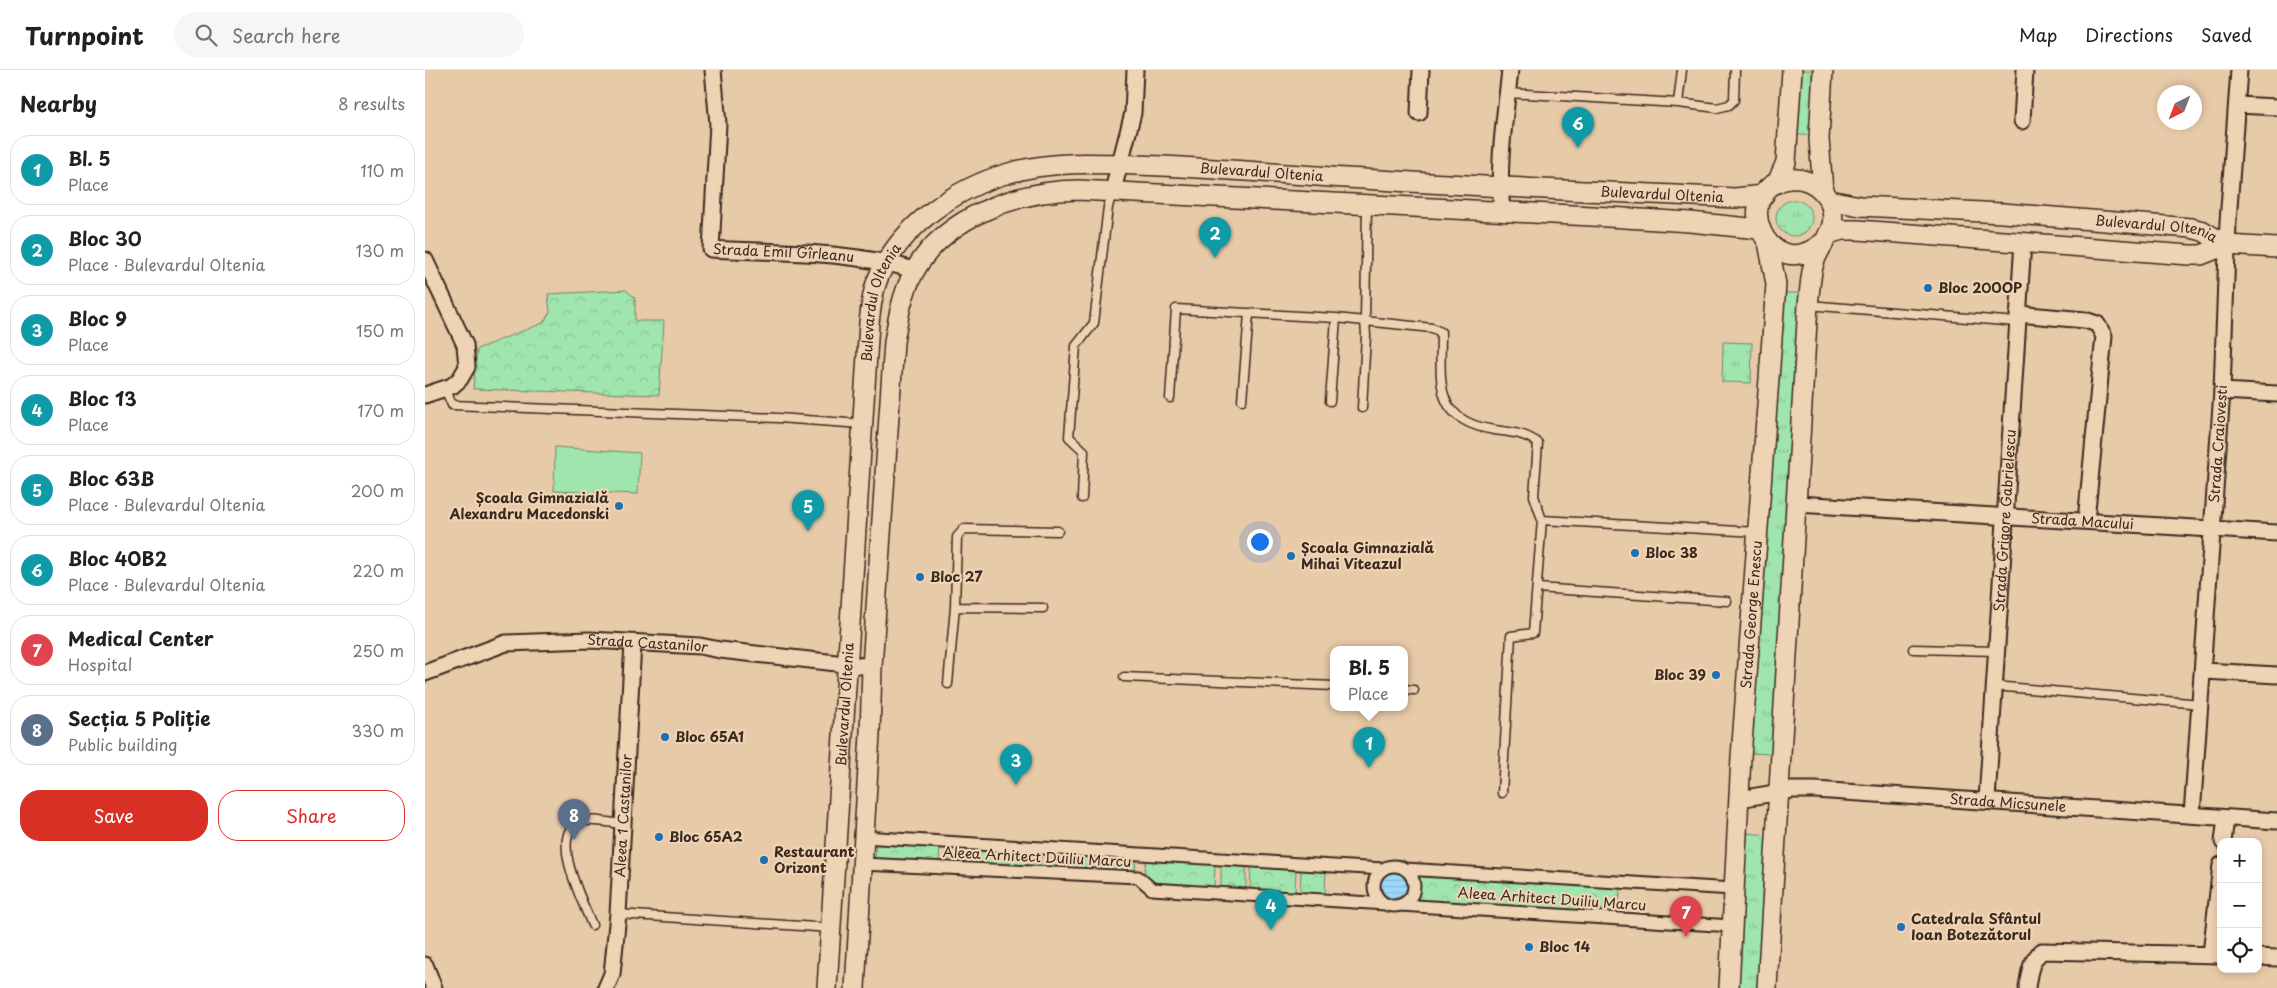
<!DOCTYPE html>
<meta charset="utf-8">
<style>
body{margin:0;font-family:"Playpen Sans",sans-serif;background:#f6f6f6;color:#202124}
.controls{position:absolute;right:15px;bottom:15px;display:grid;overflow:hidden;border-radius:10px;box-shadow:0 2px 8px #0003}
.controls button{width:45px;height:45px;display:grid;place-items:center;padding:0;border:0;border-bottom:1px solid #e0e0e0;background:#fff;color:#202124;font:25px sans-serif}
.compass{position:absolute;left:1732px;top:15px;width:45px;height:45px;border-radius:50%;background:#fff;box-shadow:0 2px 8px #0003;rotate:222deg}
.you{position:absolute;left:834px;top:471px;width:18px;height:18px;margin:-12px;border:4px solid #fff;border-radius:50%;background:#1a73e8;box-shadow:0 0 0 8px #1a73e833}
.badge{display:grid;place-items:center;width:32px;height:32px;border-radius:50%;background:#d93025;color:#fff;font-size:16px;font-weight:700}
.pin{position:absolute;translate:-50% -41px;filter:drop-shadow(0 1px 2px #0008)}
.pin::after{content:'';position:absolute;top:26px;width:18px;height:15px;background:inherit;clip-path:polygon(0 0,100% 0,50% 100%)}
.popup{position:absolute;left:905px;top:576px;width:78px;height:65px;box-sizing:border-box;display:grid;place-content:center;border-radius:10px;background:#fff;filter:drop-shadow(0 1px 4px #0005);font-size:16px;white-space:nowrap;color:#757577}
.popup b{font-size:19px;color:#202124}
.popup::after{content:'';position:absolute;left:50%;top:100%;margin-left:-10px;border:10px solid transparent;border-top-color:#fff}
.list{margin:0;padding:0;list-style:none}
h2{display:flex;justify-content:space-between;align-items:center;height:65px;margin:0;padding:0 20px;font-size:21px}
h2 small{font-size:16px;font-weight:400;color:#757577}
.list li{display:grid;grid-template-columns:32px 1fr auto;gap:15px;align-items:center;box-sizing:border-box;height:70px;margin:0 10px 10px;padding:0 10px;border:1px solid #e0e0e0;border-radius:20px}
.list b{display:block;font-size:19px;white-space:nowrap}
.list p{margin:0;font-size:16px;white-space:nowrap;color:#757577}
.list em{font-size:16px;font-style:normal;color:#757577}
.actions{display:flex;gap:10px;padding:15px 20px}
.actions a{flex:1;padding:11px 0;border:1px solid #d93025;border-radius:20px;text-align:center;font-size:18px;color:#d93025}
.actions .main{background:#d93025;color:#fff}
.icon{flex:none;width:28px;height:28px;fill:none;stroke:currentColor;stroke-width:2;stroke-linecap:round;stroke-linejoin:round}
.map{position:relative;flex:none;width:1852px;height:918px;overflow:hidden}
header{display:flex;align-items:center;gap:30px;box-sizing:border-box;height:70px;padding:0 25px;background:#fff;border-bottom:1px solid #e0e0e0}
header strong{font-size:24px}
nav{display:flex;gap:28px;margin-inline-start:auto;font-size:18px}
.search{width:350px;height:45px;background:#f6f6f6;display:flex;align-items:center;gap:12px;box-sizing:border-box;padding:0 18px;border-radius:28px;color:#757577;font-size:19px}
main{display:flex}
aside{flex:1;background:#fff}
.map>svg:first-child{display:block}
</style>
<header>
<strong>Turnpoint</strong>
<div class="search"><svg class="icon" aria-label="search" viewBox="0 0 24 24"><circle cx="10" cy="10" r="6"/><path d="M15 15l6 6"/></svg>Search here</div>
<nav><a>Map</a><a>Directions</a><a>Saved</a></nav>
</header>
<main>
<aside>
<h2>Nearby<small>8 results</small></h2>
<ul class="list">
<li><span class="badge" style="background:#0f9aa8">1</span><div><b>Bl. 5</b><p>Place</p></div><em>110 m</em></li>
<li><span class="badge" style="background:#0f9aa8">2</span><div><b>Bloc 30</b><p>Place · Bulevardul Oltenia</p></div><em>130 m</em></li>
<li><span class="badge" style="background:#0f9aa8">3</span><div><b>Bloc 9</b><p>Place</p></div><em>150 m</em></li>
<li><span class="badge" style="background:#0f9aa8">4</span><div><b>Bloc 13</b><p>Place</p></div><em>170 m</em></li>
<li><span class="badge" style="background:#0f9aa8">5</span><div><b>Bloc 63B</b><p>Place · Bulevardul Oltenia</p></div><em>200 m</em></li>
<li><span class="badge" style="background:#0f9aa8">6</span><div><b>Bloc 40B2</b><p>Place · Bulevardul Oltenia</p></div><em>220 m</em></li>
<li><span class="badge" style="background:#e0444e">7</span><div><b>Medical Center</b><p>Hospital</p></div><em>250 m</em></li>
<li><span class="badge" style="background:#5c6f8a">8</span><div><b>Secția 5 Poliție</b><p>Public building</p></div><em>330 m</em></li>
</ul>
<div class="actions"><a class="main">Save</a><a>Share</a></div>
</aside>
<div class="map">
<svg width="1852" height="918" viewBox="0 0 1852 918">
<defs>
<pattern id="grass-tufts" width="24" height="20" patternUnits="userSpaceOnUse" patternTransform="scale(1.25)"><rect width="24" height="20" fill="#a0e4ae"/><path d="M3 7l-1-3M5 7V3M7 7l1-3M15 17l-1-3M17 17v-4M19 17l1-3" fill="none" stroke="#8bc495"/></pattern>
<pattern id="park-crowns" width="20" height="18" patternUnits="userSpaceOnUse" patternTransform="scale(1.25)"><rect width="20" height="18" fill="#a0e4ae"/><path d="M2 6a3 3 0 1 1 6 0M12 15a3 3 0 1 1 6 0" fill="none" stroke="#8bc495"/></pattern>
<pattern id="water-rules" width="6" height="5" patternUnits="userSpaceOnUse" patternTransform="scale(1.25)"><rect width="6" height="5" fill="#9bd9fc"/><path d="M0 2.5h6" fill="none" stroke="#86bad8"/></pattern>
</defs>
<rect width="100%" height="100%" fill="#e7caa8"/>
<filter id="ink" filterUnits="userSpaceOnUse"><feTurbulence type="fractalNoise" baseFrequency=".02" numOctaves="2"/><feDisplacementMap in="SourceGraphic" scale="10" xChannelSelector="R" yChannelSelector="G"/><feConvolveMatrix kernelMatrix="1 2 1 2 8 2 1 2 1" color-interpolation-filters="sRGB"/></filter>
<g filter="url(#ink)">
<path fill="url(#grass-tufts)" stroke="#6e8766" d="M1369 0H1394L1390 66 1365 64Z
M1351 148a18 18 0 1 1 36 0a18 18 0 1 1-36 0Z
M1357 223H1379L1348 684 1323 683Z
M1298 272 1327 273 1326 313 1297 312Z
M1320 763 1345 765 1337 918H1312Z"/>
<path fill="url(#park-crowns)" stroke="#6e8766" d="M201 220 210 228V251H239L234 325 48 319 52 279 118 253 125 242 123 224Z
M451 772 515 775 514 792 450 789Z
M523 777 616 782 615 798 523 793Z
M625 783 711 788 710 803 624 798Z
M721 790 790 794 789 819 728 816 719 808Z
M796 795H821V819H796Z
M826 796 871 799 870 823 825 821Z
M876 799 901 800 900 825 875 823Z
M994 805 1195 818 1194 843 993 831Z"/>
<path fill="#a0e4ae" stroke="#6e8766" d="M130 377 215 383 213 424 129 421Z"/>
<path fill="url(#water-rules)" stroke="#7593a3" d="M956 815a13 13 0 1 1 26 0a13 13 0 1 1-26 0Z"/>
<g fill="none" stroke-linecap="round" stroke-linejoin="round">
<g stroke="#3b2a1e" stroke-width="11">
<path id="service" d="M1083 23 1253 33 1292 38 1304 35 1309 30 1310 0
M1253 33 1257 0
M1383 235 1592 252
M20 319 27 335 353 348 437 354
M745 328 751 239 911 248 1007 258 1016 262C1016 312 1007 350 1069 360 1085 362 1100 363 1113 373L1109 426 1117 450 1108 563 1086 566 1077 723
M817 330 824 244
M905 331 911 248
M937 338 941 266 940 250 942 134
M657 428 659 381 644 367 651 276 669 253 683 137 687 123
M1117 450 1332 462
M1112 518 1302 531
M530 537 618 538
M1488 579 1571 581
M699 607 909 616
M523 614 530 537 532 467 539 459 633 461
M1569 616 1776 634
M979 619 989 620
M193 844 406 858
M167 855C159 834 122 764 155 752 166 748 185 753 197 754"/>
</g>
<g stroke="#3b2a1e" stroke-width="15">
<path id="pedestrian" d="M438 767 958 799
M437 794 713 807 727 819 961 834
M949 816a20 20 0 1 1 40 0a20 20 0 1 1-40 0Z
M980 799 1308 819
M975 835 1307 856"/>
</g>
<g stroke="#3b2a1e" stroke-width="19">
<g id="minor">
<path id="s1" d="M288 0 293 54 286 179C353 183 424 180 489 200"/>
<path d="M1812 35 1852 37"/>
<path d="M994 43 996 0"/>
<path d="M1597 51 1600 0"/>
<path d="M688 120 708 43 710 0"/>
<path d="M1077 141C1072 93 1080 48 1085 0"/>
<path d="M0 190 40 275 42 297 35 309 27 316 0 325"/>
<path d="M1593 244 1660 250 1672 254 1679 266 1661 451"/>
<path d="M1797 321 1852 324"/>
<path id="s2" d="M1372 434 1852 463"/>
<path d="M1779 601 1852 605"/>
<path id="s3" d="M0 603 81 573 165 570 275 576 295 580 447 597"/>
<path id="s4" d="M1314 729 1367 720H1390L1852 751"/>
<path id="s5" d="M1562 730 1598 172"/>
<path id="s6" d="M1767 745 1797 321 1803 152 1814 0"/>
<path d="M1798 772 1801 748"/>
<path d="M1786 884 1796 795"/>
<path d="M1833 887 1852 888"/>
<path d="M0 895 9 918"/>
<path id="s7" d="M181 918 187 904 193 844 208 573"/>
<path d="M1602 918C1604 904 1605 891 1617 881L1796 885"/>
</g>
</g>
<g stroke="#3b2a1e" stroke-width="22">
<g id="tertiary">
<path d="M1398 0 1394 69 1398 121"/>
<path d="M1352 113 1361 92 1367 0"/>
<path id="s8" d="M1404 130 1435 136 1578 143 1766 158 1778 161 1802 175"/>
<path d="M1403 164 1417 160H1433L1764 185H1776L1802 175 1852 178"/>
<path id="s9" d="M402 918 444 253C446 238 447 221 454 206 477 155 531 118 584 103 626 91 669 93 712 95 772 97 832 102 892 106 1031 116 1171 121 1310 128L1339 125"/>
<path d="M430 918 445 664 447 597 469 272C473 248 477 224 489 202 520 146 593 121 653 120L1167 146 1265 152 1334 159"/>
<path id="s10" d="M1304 918 1316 687 1351 214 1343 172"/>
<path d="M1342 918 1383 235C1385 221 1385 206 1389 193 1393 179 1404 168 1407 155 1412 129 1390 106 1364 109 1302 119 1342 218 1397 173"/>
</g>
</g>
<use href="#service" stroke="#eed3b5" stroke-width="8"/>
<use href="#pedestrian" stroke="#eed3b5" stroke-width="11"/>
<use href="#minor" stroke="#eed3b5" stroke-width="15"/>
<use href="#tertiary" stroke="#eed3b5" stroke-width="19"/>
</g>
</g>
<g fill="#1f6fb2" stroke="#eed3b5" stroke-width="2">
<circle cx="1503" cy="218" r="5"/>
<circle cx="194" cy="436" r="5"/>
<circle cx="1210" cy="483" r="5"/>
<circle cx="866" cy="486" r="5"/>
<circle cx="495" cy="507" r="5"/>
<circle cx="1291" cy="605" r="5"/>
<circle cx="240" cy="667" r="5"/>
<circle cx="234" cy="767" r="5"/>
<circle cx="339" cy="790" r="5"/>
<circle cx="1476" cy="857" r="5"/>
<circle cx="1104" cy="877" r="5"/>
</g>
<g text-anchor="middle" stroke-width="4.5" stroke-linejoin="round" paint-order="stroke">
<g font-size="14" fill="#3b2a1e" stroke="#eed3b5">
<text dy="5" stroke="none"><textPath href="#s9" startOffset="1139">Bulevardul Oltenia</textPath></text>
<text dy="5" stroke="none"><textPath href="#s9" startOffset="1540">Bulevardul Oltenia</textPath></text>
<text dy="5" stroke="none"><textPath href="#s8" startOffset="329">Bulevardul Oltenia</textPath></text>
<text dy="5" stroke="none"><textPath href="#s1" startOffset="252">Strada Emil Gîrleanu</textPath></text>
<text dy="5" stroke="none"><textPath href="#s9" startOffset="689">Bulevardul Oltenia</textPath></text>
<text dy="5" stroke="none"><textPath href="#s6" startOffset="372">Strada Craiovești</textPath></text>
<text dy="5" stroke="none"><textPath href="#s5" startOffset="280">Strada Grigore Gabrielescu</textPath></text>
<text dy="5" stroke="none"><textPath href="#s2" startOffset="286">Strada Macului</textPath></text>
<text dy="5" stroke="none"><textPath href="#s10" startOffset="374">Strada George Enescu</textPath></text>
<text dy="5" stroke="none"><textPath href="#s3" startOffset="228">Strada Castanilor</textPath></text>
<text dy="5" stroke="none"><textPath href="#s9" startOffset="284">Bulevardul Oltenia</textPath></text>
<text dy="5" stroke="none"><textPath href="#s4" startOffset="270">Strada Micșunele</textPath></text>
<text dy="5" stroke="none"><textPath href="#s7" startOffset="174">Aleea 1 Castanilor</textPath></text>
<text transform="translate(612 787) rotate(3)" y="5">Aleea Arhitect Duiliu Marcu</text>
<text transform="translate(1127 829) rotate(4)" y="5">Aleea Arhitect Duiliu Marcu</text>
</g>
<g font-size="14" font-weight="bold" fill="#3b2a1e" stroke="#eed3b5" text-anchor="start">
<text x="1513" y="223">Bloc 200OP</text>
<text x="184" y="433" text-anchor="end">Școala Gimnazială<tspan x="184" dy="16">Alexandru Macedonski</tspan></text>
<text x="876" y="483">Școala Gimnazială<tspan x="876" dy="16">Mihai Viteazul</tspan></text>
<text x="1220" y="488">Bloc 38</text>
<text x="505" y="512">Bloc 27</text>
<text x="1281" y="610" text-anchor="end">Bloc 39</text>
<text x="250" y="672">Bloc 65A1</text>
<text x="244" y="772">Bloc 65A2</text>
<text x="349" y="787">Restaurant<tspan x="349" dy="16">Orizont</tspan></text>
<text x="1486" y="854">Catedrala Sfântul<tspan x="1486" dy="16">Ioan Botezătorul</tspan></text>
<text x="1114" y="882">Bloc 14</text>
</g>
</g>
</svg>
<div class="controls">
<button>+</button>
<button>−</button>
<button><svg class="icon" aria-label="locate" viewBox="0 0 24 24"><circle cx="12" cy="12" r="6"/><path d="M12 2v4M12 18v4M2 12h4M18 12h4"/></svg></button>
</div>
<svg class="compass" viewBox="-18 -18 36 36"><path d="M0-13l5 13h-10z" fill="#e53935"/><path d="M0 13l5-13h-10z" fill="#757577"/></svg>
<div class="you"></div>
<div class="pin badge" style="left:944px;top:698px;background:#0f9aa8">1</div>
<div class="popup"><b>Bl. 5</b>Place</div>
<div class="pin badge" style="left:790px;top:188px;background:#0f9aa8">2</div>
<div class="pin badge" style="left:591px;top:715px;background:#0f9aa8">3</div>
<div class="pin badge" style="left:846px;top:860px;background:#0f9aa8">4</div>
<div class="pin badge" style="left:383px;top:461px;background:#0f9aa8">5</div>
<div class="pin badge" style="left:1153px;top:78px;background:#0f9aa8">6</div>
<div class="pin badge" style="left:1261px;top:867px;background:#e0444e">7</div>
<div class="pin badge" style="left:149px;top:770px;background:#5c6f8a">8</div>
</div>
</main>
